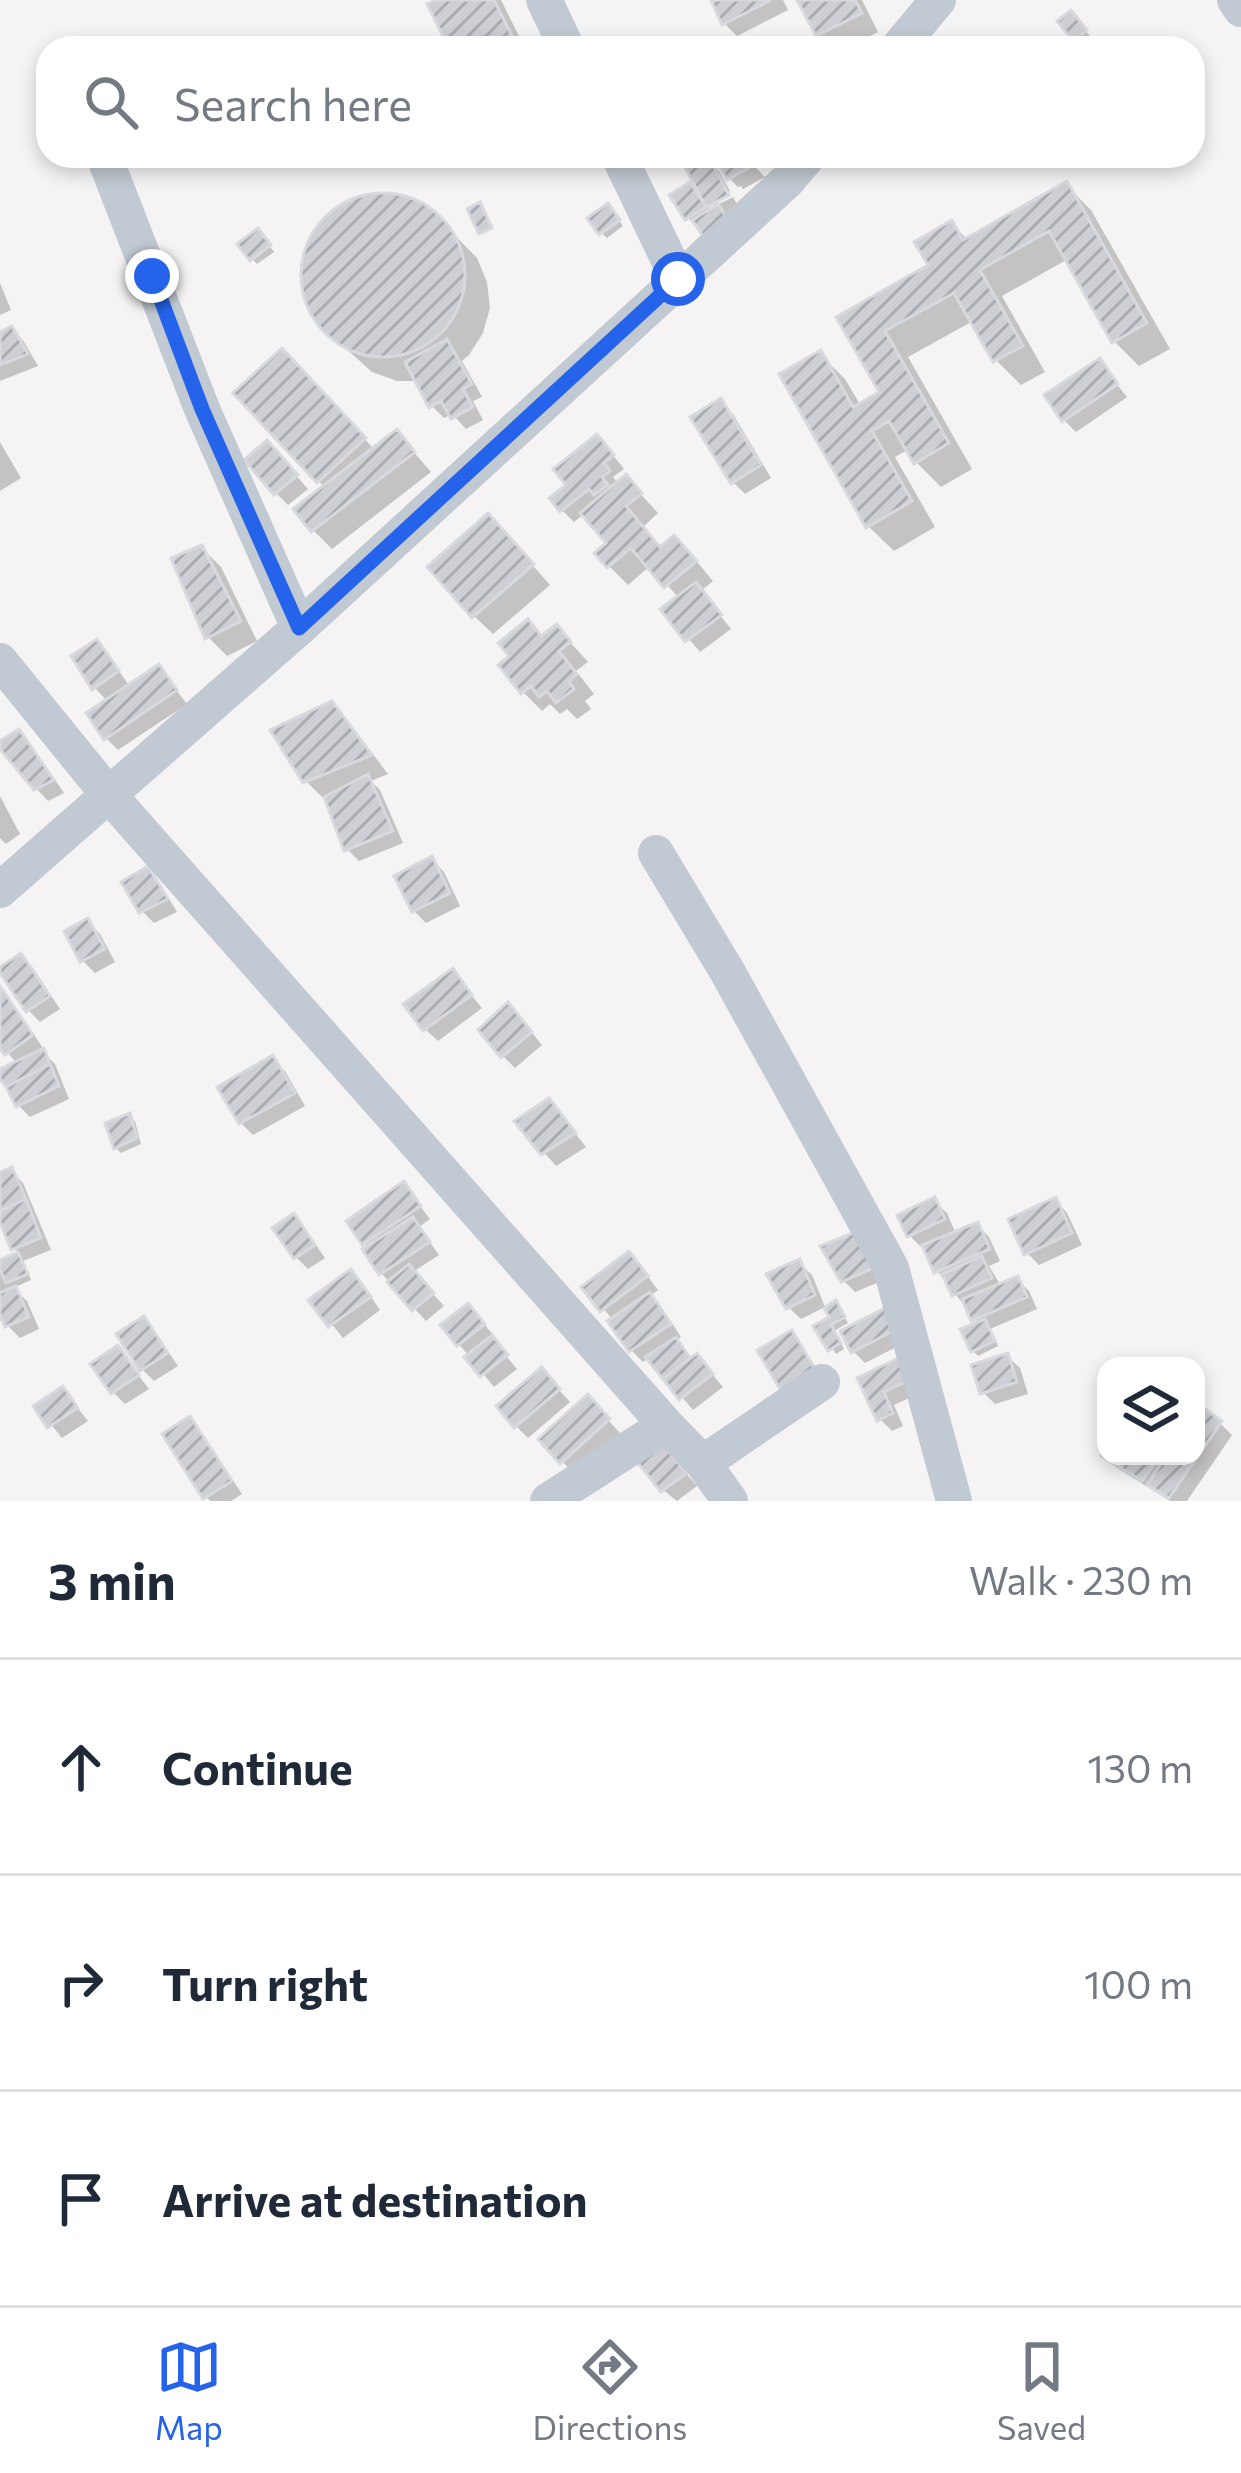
<!DOCTYPE html>
<meta charset="utf-8">
<style>
body{margin:0;font-family:Commissioner,sans-serif;background:#f6f6f7;color:#1f2937}
.controls{position:absolute;right:36px;bottom:36px;display:grid;overflow:hidden;border-radius:24px;box-shadow:0 6px 18px #0003}
.controls button{width:108px;height:108px;display:grid;place-items:center;padding:0;border:0;border-bottom:3px solid #e0e1e3;background:#fff;color:#1f2937;font:60px sans-serif}
.stop{position:absolute;width:36px;height:36px;margin:-27px;border:9px solid #2563eb;border-radius:50%;background:#fff}
.stop.end{background:#2563eb;border-color:#fff;box-shadow:0 3px 12px #0008}
.list{margin:0;padding:0;list-style:none}
h2{display:flex;justify-content:space-between;align-items:center;height:156px;margin:0;padding:0 48px;font-size:51px}
h2 small{font-size:39px;font-weight:400;color:#747a83}
.list li{display:grid;grid-template-columns:78px 1fr auto;gap:36px;align-items:center;box-sizing:border-box;height:216px;padding:0 48px;border-top:3px solid #e0e1e3}
.list b{display:block;font-size:45px;white-space:nowrap}
.list em{font-size:39px;font-style:normal;color:#747a83}
.icon{flex:none;width:66px;height:66px;fill:none;stroke:currentColor;stroke-width:2;stroke-linecap:round;stroke-linejoin:round}
.map{position:relative;flex:none;width:1241px;height:1501px;overflow:hidden}
.search{position:absolute;background:#fff;box-shadow:0 6px 18px #0003;left:36px;right:36px;top:36px;height:132px;display:flex;align-items:center;gap:30px;box-sizing:border-box;padding:0 42px;border-radius:36px;color:#747a83;font-size:45px}
.sheet{height:804px;background:#fff}
nav{display:flex;justify-content:space-around;align-items:center;box-sizing:border-box;height:168px;border-top:3px solid #e0e1e3;background:#fff;font-size:33px;color:#747a83}
nav a{display:grid;justify-items:center;gap:6px}
nav .on{color:#2563eb}
.map>svg:first-child{display:block}
</style>
<div class="map">
<svg width="1241" height="1501" viewBox="0 0 1241 1501">
<defs>
<pattern id="building-hatch" width="6" height="6" patternUnits="userSpaceOnUse" patternTransform="scale(3)"><rect width="6" height="6" fill="#cdcfd5"/><path d="M-1 1l2-2M0 6l6-6M5 7l2-2" fill="none" stroke="#a8abb0"/></pattern>
</defs>
<rect width="100%" height="100%" fill="#f5f3f3"/>
<path fill="#0003" d="M442 0H501L525 48H453Z
M714 0H783L788 10 737 36 725 24Z
M801 0H862L878 32 847 48H832L818 34Z
M1071 14 1090 36 1080 44 1061 22Z
M717 156H744L765 177 743 189 741 186 738 187 728 177Z
M707 158 719 171 730 191 709 202V209L733 197 739 208 724 216 693 223 688 218 690 186 705 200Z
M1066 185 1091 210 1170 349 1139 366 1114 341 1068 259 1002 296 1045 372 1021 385 996 360 973 321 908 357 972 469 941 487 916 462 909 449 895 457 935 527 894 551 868 526 820 354 845 379 861 406 883 394 841 318 932 266 952 224 968 240Z
M384 196 410 200 433 213 477 258 487 282 490 308 483 333 469 355 462 361 482 397 473 401 483 420 466 429 452 414 444 418 432 406 418 381H397L372 372 324 329 309 307 303 281 306 254 317 231 336 212 359 200Z
M613 212 623 226 607 238 601 233Z
M263 237 274 252 257 264 252 259Z
M0 283 11 310 0 315Z
M12 329 24 342 38 366 0 381V335Z
M1099 362 1127 397 1076 432 1064 420Z
M300 371 375 450 397 433 431 472 332 549 313 530 325 488 237 393Z
M720 402 733 414 771 478 745 494 733 482Z
M0 442 21 478 0 491Z
M609 450 624 469 613 477 619 484 626 478 658 513 643 527 662 550 693 557 713 581 701 591 731 629 700 652 664 609 679 598 650 566 628 585 609 566 610 543 584 514 574 522 562 510Z
M279 456 308 489 288 505 276 493Z
M507 536 550 585 493 634 474 616Z
M202 548 221 567 257 641 227 656 208 637Z
M557 628 588 662 576 671 594 694 585 701 591 709 577 719 567 709 560 714 550 704 542 711 523 692 543 638Z
M96 643 108 655 130 687 159 668 187 704 118 750 106 738 108 702 95 688Z
M331 705 350 724 388 774 371 781 380 790 403 843 359 861 347 849 328 799 325 800 306 781Z
M19 733 31 745 64 793 48 801 36 788Z
M0 796 20 834 6 844 0 838Z
M432 860 444 872 460 906 426 923 414 911Z
M147 870 159 882 177 912 154 923 142 911Z
M88 922 100 934 115 962 95 973 83 961 68 933Z
M21 956 33 968 60 1009 40 1022 28 1010Z
M452 972 482 1008 438 1041 425 1029Z
M0 985 43 1048 41 1050 55 1064 69 1099 30 1117 18 1105 0 1075V1072L17 1064 0 1043Z
M520 1018 542 1045 515 1068 503 1056Z
M273 1059 285 1071 305 1106 253 1135 241 1123Z
M560 1114 586 1147 556 1166 518 1122Z
M129 1116 135 1121 141 1144 121 1153 116 1148Z
M11 1171 23 1183 51 1250 23 1261 31 1280 13 1288 27 1301 39 1329 20 1338 8 1326 0 1308V1263L20 1254 14 1248 0 1215V1175Z
M404 1185 430 1219 419 1227 439 1255 413 1272 444 1306 426 1321 381 1273 365 1243Z
M1055 1200 1067 1213 1082 1245 1039 1265 1027 1253Z
M934 1201 947 1213 956 1234 977 1225 989 1237 1000 1261 989 1266 1001 1286 1017 1279 1029 1291 1037 1309 990 1329 998 1346 978 1356 973 1351 979 1324 937 1271 926 1245 921 1247 909 1235Z
M293 1217 305 1229 325 1258 308 1269 296 1257Z
M857 1235 884 1280 855 1292 843 1280Z
M799 1263 812 1275 825 1307 801 1319 788 1307Z
M641 1267 658 1290 650 1296 662 1308 681 1337 676 1341 693 1360 708 1369 723 1387 693 1410 649 1358 643 1362 631 1350 613 1320 585 1287Z
M363 1285 380 1310 343 1338 313 1301Z
M893 1308 914 1338 865 1363 853 1351Z
M840 1309 848 1323 834 1331 844 1349 836 1354 817 1327Z
M480 1319 495 1337 492 1339 517 1369 494 1387 459 1344Z
M143 1320 155 1332 178 1366 154 1381 142 1369Z
M118 1349 149 1389 125 1404 113 1392Z
M1007 1356 1020 1368 1028 1394 995 1404 983 1392Z
M903 1359 924 1391 894 1405 903 1426 892 1431 880 1419 861 1379Z
M553 1383 570 1402 528 1438 516 1426Z
M63 1390 88 1421 62 1438 37 1407Z
M588 1398 620 1433 574 1474 542 1439Z
M1196 1418 1220 1423 1232 1435 1187 1501H1170L1117 1468 1104 1456 1106 1453V1456H1196Z
M189 1419 201 1432 242 1494 231 1501H210L206 1497Z
M673 1458 697 1486 677 1501 663 1490Z"/>
<path fill="url(#building-hatch)" stroke="#d7d9de" stroke-width="3" d="M436 0H494L518 48H449L427 4Z
M711 0H771L722 25Z
M797 0H855L862 13 816 36Z
M1071 10 1087 30 1073 41 1057 21Z
M705 156H708L729 195 706 207 685 167Z
M713 156H748L756 164 727 180Z
M1067 181 1147 323 1112 343 1049 231 980 270 1023 346 993 362 954 293 885 331 949 443 914 464 889 421 872 431 912 501 866 528 779 374 821 350 853 407 879 392 836 317 928 265 914 242 952 220 963 240Z
M690 182 706 207 685 220 669 195Z
M301 275a82 82 0 1 1 164 0a82 82 0 1 1-164 0Z
M480 202 492 228 479 234 467 209Z
M608 203 620 220 599 235 587 218Z
M718 204 728 220 703 236 692 220Z
M258 228 271 245 250 261 237 244Z
M12 326 28 354 0 365V332Z
M447 339 472 384 463 389 473 407 451 419 441 401 429 408 405 362Z
M282 348 366 438 317 483 233 393Z
M1100 358 1118 384 1062 422 1044 395Z
M721 398 761 465 731 484 690 417Z
M397 429 415 452 311 532 293 509Z
M597 434 614 455 604 463 610 471 602 477 608 485 594 495 589 489 560 512 549 498 566 485 553 469Z
M267 440 298 475 274 495 244 460Z
M626 474 642 493 626 506 660 547 674 535 697 561 664 588 631 548 607 568 594 553 606 543 580 513Z
M488 513 534 564 472 618 427 567Z
M202 545 241 621 205 639 171 558Z
M696 582 722 615 685 642 660 609Z
M528 619 541 636 557 624 571 642 559 651 577 674 569 681 574 689 556 703 547 691 539 697 531 686 521 694 498 665 509 656 498 643Z
M97 639 119 671 92 690 71 656Z
M159 664 177 690 104 740 86 713Z
M332 701 372 755 303 783 270 730Z
M19 729 54 780 34 790 0 749V741Z
M368 774 393 831 344 851 324 797Z
M432 856 450 893 412 912 394 876Z
M148 866 168 899 139 913 121 882Z
M88 918 105 949 80 962 64 931Z
M21 953 50 996 26 1012 0 973V967Z
M453 968 472 995 423 1031 403 1004Z
M0 986 33 1035 5 1055 0 1049Z
M508 1002 532 1032 501 1058 478 1030Z
M44 1048 50 1064 6 1087 0 1079V1069Z
M273 1055 295 1093 239 1124 217 1087Z
M50 1064 59 1086 16 1107 6 1087Z
M549 1098 576 1133 541 1155 514 1121Z
M130 1113 137 1138 114 1149 105 1123Z
M12 1167 26 1199 0 1211V1172Z
M404 1181 421 1206 362 1245 346 1221Z
M935 1197 945 1219 907 1237 897 1215Z
M1056 1197 1072 1233 1024 1255 1008 1219Z
M26 1199 41 1238 11 1250 0 1222V1211Z
M294 1213 315 1245 294 1259 272 1228Z
M413 1217 430 1242 379 1275 362 1249Z
M978 1222 990 1249 934 1273 922 1245Z
M858 1231 874 1268 841 1282 820 1246Z
M629 1251 648 1276 600 1312 581 1287Z
M18 1252 28 1274 6 1283 0 1270V1260Z
M982 1256 992 1278 952 1296 942 1274Z
M800 1259 815 1295 786 1309 766 1274Z
M409 1264 434 1293 412 1311 387 1282Z
M351 1269 371 1297 328 1327 308 1300Z
M1018 1276 1027 1297 971 1321 962 1299Z
M16 1286 29 1317 5 1327 0 1316V1293Z
M650 1292 671 1324 629 1352 607 1321Z
M836 1300 845 1317 831 1325 841 1343 828 1351 813 1326 829 1317 824 1308Z
M468 1303 485 1324 457 1346 440 1325Z
M893 1304 904 1325 851 1353 840 1331Z
M144 1316 168 1353 140 1371 116 1334Z
M985 1319 995 1341 971 1352 960 1329Z
M792 1330 816 1371 781 1391 757 1350Z
M492 1335 508 1355 480 1377 464 1357Z
M676 1337 690 1358 663 1379 645 1357Z
M118 1345 139 1375 111 1394 90 1364Z
M697 1353 713 1374 679 1400 663 1379Z
M1008 1353 1017 1382 980 1394 971 1365Z
M903 1356 914 1378 884 1392 893 1413 877 1421 857 1378Z
M542 1367 560 1389 514 1428 496 1406Z
M63 1386 78 1408 47 1428 33 1406Z
M588 1394 610 1419 560 1464 538 1439Z
M1201 1406 1222 1421 1169 1498 1147 1485 1166 1456H1196V1413Z
M190 1416 232 1481 203 1499 162 1434Z
M661 1442 687 1473 661 1492 637 1462Z
M1106 1446V1456H1160L1142 1481 1101 1456Z"/>
<g fill="none" stroke-linecap="round" stroke-linejoin="round">
<path stroke="#c1cad2" stroke-width="36" d="M544 0 567 48
M1235 0 1241 9
M898 48 938 0
M104 156 202 409 299 628
M619 156 678 279
M0 661 108 794 666 1425 703 1463 730 1501
M656 853 727 971 891 1268 954 1501
M0 890 299 628 787 181 808 156
M703 1463 822 1382
M548 1501 666 1425"/>
</g>
<g fill="none" stroke-linecap="round" stroke-linejoin="round">
<path stroke="#2563eb" stroke-width="15" d="M152 276 202 409 299 628 678 279"/>
</g>
</svg>
<div class="controls">
<button><svg class="icon" aria-label="layers" viewBox="0 0 24 24"><path d="M12 4l9 5-9 5-9-5zM3 14l9 5 9-5"/></svg></button>
</div>
<div class="stop" style="left:678px;top:279px"></div>
<div class="stop end" style="left:152px;top:276px"></div>
<div class="search"><svg class="icon" aria-label="search" viewBox="0 0 24 24"><circle cx="10" cy="10" r="6"/><path d="M15 15l6 6"/></svg>Search here</div>
</div>
<section class="sheet">
<h2>3 min<small>Walk · 230 m</small></h2>
<ul class="list">
<li><svg class="icon" aria-label="ahead" viewBox="0 0 24 24"><path d="M12 20V5M6 11l6-6 6 6"/></svg><div><b>Continue</b></div><em>130 m</em></li>
<li><svg class="icon" aria-label="right" viewBox="0 0 24 24"><path d="M7 20v-9h11M14 6l5 5-5 5"/></svg><div><b>Turn right</b></div><em>100 m</em></li>
<li><svg class="icon" aria-label="arrive" viewBox="0 0 24 24"><path d="M6 21V4h12l-3 4 3 4H6"/></svg><div><b>Arrive at destination</b></div></li>
</ul>
</section>
<nav>
<a class="on"><svg class="icon" aria-label="map" viewBox="0 0 24 24"><path d="M3 6l6-2 6 2 6-2v14l-6 2-6-2-6 2zM9 4v14M15 6v14"/></svg>Map</a>
<a><svg class="icon" aria-label="directions" viewBox="0 0 24 24"><path d="M12 3l9 9-9 9-9-9zM9 14v-3h6M13 9l2 2-2 2"/></svg>Directions</a>
<a><svg class="icon" aria-label="saved" viewBox="0 0 24 24"><path d="M7 4h10v16l-5-4-5 4z"/></svg>Saved</a>
</nav>
